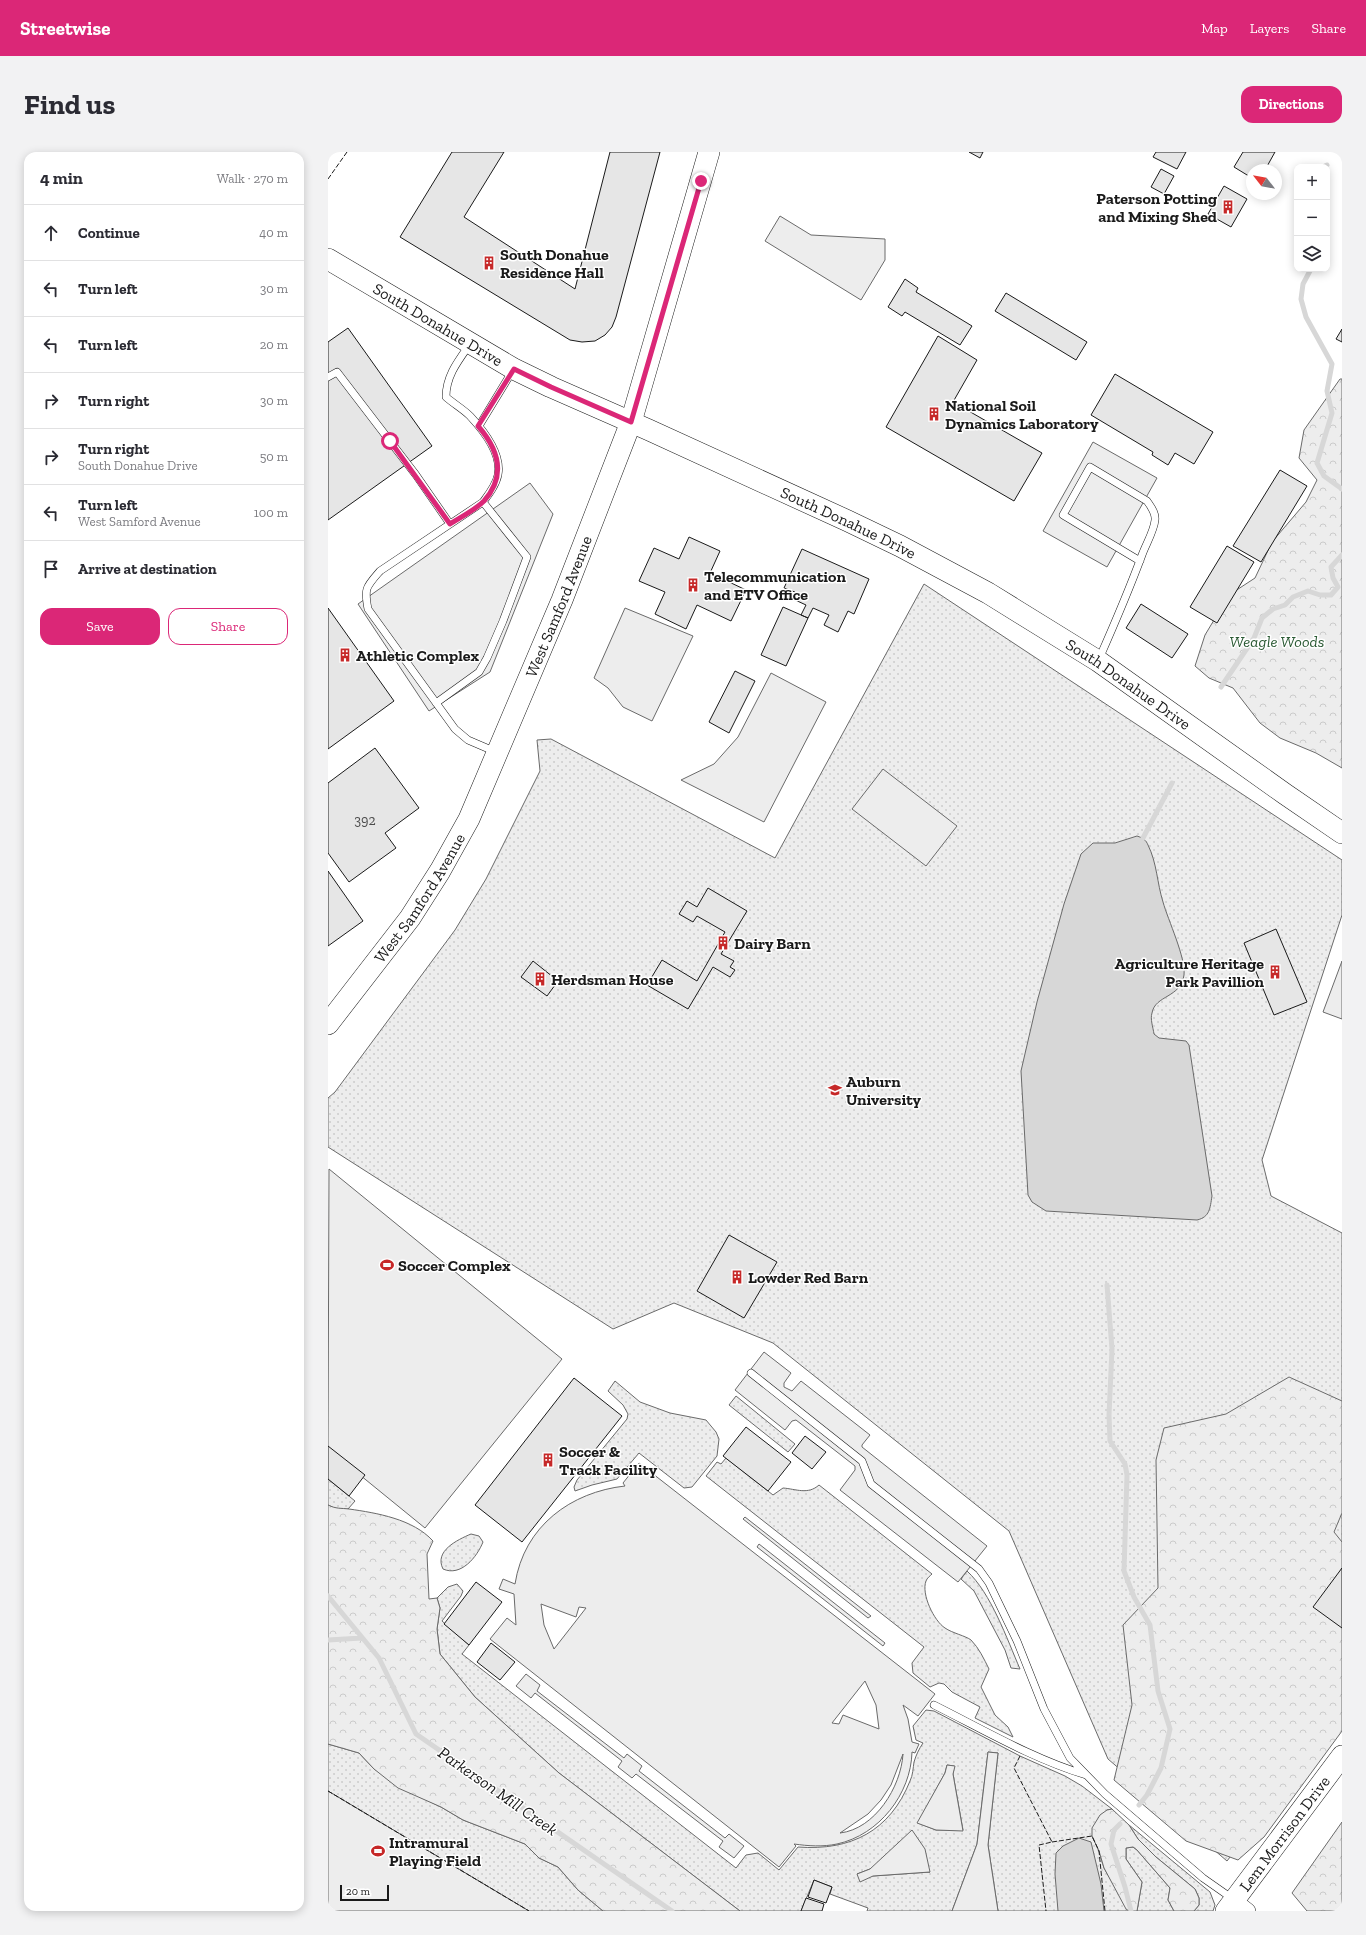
<!DOCTYPE html>
<meta charset="utf-8">
<style>
body{margin:0;font-family:"Zilla Slab",serif;background:#f2f2f3;color:#2b2b33}
.controls{position:absolute;right:12px;top:12px;display:grid;overflow:hidden;border-radius:8px;box-shadow:0 2px 10px #0003}
.controls button{width:36px;height:36px;display:grid;place-items:center;padding:0;border:0;border-bottom:1px solid #e1e1e2;background:#fff;color:#2b2b33;font:20px sans-serif}
.compass{position:absolute;left:918px;top:12px;width:36px;height:36px;border-radius:50%;background:#fff;box-shadow:0 2px 10px #0003;rotate:301deg}
.scale{position:absolute;left:12px;bottom:10px;width:49px;box-sizing:border-box;padding-left:4px;border:2px solid #1a1a1a;border-top:0;font-size:11px;line-height:14px;white-space:nowrap;color:#1a1a1a;-webkit-text-stroke:3px #fff;paint-order:stroke}
.stop{position:absolute;width:12px;height:12px;margin:-9px;border:3px solid #db2777;border-radius:50%;background:#fff}
.stop.end{background:#db2777;border-color:#fff;box-shadow:0 1px 4px #0008}
.list{margin:0;padding:0;list-style:none}
h2{display:flex;justify-content:space-between;align-items:center;height:52px;margin:0;padding:0 16px;font-size:17px}
h2 small{font-size:13px;font-weight:400;color:#7c7c81}
.list li{display:grid;grid-template-columns:26px 1fr auto;gap:12px;align-items:center;box-sizing:border-box;height:56px;padding:0 16px;border-top:1px solid #e1e1e2}
.list b{display:block;font-size:15px;white-space:nowrap}
.list p{margin:0;font-size:13px;white-space:nowrap;color:#7c7c81}
.list em{font-size:13px;font-style:normal;color:#7c7c81}
.actions{display:flex;gap:8px;padding:12px 16px}
.actions a{flex:1;padding:9px 0;border:1px solid #db2777;border-radius:12px;text-align:center;font-size:14px;color:#db2777}
.actions .main{background:#db2777;color:#fff}
.icon{flex:none;width:22px;height:22px;fill:none;stroke:currentColor;stroke-width:2;stroke-linecap:round;stroke-linejoin:round}
.map{position:relative;flex:none;width:1014px;height:1759px;overflow:hidden;border-radius:12px}
header{display:flex;align-items:center;gap:24px;box-sizing:border-box;height:56px;padding:0 20px;background:#db2777;color:#fff}
header strong{font-size:19px}
nav{display:flex;gap:22px;margin-inline-start:auto;font-size:14px}
.intro{display:flex;align-items:center;justify-content:space-between;box-sizing:border-box;height:96px;padding:0 24px}
h1{margin:0;font-size:28px}
.button{padding:10px 18px;border-radius:12px;background:#db2777;color:#fff;font-size:14px;font-weight:700}
main{display:flex;gap:24px;padding:0 24px}
aside{flex:1;background:#fff;border-radius:12px;box-shadow:0 2px 10px #0003}
.map>svg:first-child{display:block}
</style>
<header>
<strong>Streetwise</strong>
<nav><a>Map</a><a>Layers</a><a>Share</a></nav>
</header>
<div class="intro"><h1>Find us</h1><a class="button">Directions</a></div>
<main>
<aside>
<h2>4 min<small>Walk · 270 m</small></h2>
<ul class="list">
<li><svg class="icon" aria-label="ahead" viewBox="0 0 24 24"><path d="M12 20V5M6 11l6-6 6 6"/></svg><div><b>Continue</b></div><em>40 m</em></li>
<li><svg class="icon" aria-label="left" viewBox="0 0 24 24"><path d="M17 20v-9H6M10 6l-5 5 5 5"/></svg><div><b>Turn left</b></div><em>30 m</em></li>
<li><svg class="icon" aria-label="left" viewBox="0 0 24 24"><path d="M17 20v-9H6M10 6l-5 5 5 5"/></svg><div><b>Turn left</b></div><em>20 m</em></li>
<li><svg class="icon" aria-label="right" viewBox="0 0 24 24"><path d="M7 20v-9h11M14 6l5 5-5 5"/></svg><div><b>Turn right</b></div><em>30 m</em></li>
<li><svg class="icon" aria-label="right" viewBox="0 0 24 24"><path d="M7 20v-9h11M14 6l5 5-5 5"/></svg><div><b>Turn right</b><p>South Donahue Drive</p></div><em>50 m</em></li>
<li><svg class="icon" aria-label="left" viewBox="0 0 24 24"><path d="M17 20v-9H6M10 6l-5 5 5 5"/></svg><div><b>Turn left</b><p>West Samford Avenue</p></div><em>100 m</em></li>
<li><svg class="icon" aria-label="arrive" viewBox="0 0 24 24"><path d="M6 21V4h12l-3 4 3 4H6"/></svg><div><b>Arrive at destination</b></div></li>
</ul>
<div class="actions"><a class="main">Save</a><a>Share</a></div>
</aside>
<div class="map">
<svg width="1014" height="1759" viewBox="0 0 1014 1759">
<defs>
<pattern id="grass-dots" width="8" height="8" patternUnits="userSpaceOnUse"><rect width="8" height="8" fill="#ededed"/><path d="M2 2h.1M6 6h.1" fill="none" stroke="#cbcbcb" stroke-width="1.8" stroke-linecap="round"/></pattern>
<pattern id="forest-crowns" width="20" height="18" patternUnits="userSpaceOnUse"><rect width="20" height="18" fill="#ededed"/><path d="M2 6a3 3 0 1 1 6 0M12 15a3 3 0 1 1 6 0" fill="none" stroke="#cbcbcb"/></pattern>
</defs>
<rect width="100%" height="100%" fill="#fff"/>
<path fill="url(#grass-dots)" stroke="#6a6a6a" fill-rule="evenodd" d="M596 432 1014 708V763L934 1008 943 1044 1014 1081V1559L899 1709 780 1607 681 1379 445 1191 346 1151 285 1177 0 995V946L7 940 127 778 158 727 212 619 209 588 223 587 447 706Z
M287 1229 312 1250 342 1261 378 1268 388 1280 391 1287 389 1304 364 1335 356 1336 311 1301 289 1327 264 1333 247 1339 246 1335 249 1328 299 1267 300 1262 295 1253 280 1239Z
M408 1244 467 1292 460 1300 401 1253Z
M398 1306 445 1343 455 1336C468 1337 480 1343 491 1333L604 1422C602 1424 599 1426 598 1429 593 1442 606 1469 617 1476 624 1481 638 1484 643 1488 651 1496 656 1507 661 1517L653 1535 667 1563 680 1575 685 1585 647 1566 652 1555 624 1540 616 1532 611 1531 602 1535 585 1521 584 1511 596 1495 378 1324 389 1310 393 1312Z
M0 1327 27 1349 20 1357H8L0 1353Z
M143 1382 151 1384 155 1390C149 1405 133 1425 115 1417 106 1399 129 1388 143 1382Z
M639 1419C663 1441 679 1487 692 1517L683 1516 677 1498 646 1439 633 1427Z
M129 1432 135 1439 133 1444 114 1469 141 1493 134 1502 408 1716 418 1703 430 1701 451 1718 470 1695C523 1699 562 1679 582 1629 585 1623 585 1616 586 1610 588 1603 591 1597 595 1591L588 1588 585 1574 598 1558 606 1559 692 1604 737 1624 754 1634 784 1657 779 1658 764 1684 771 1699 776 1716 801 1759H670L660 1693 670 1601 660 1600 649 1692 624 1759H539L540 1756 502 1742 504 1735 486 1728 473 1759H412L231 1621 147 1545 112 1502 109 1477 112 1456 109 1446 120 1435ZM619 1613 626 1614 625 1622 635 1678H608L590 1671 617 1621ZM542 1717 602 1720 545 1724 529 1722Z
M0 1592 31 1601 46 1617 92 1645 113 1655 135 1668 197 1692 211 1706 230 1715 250 1738 275 1759H201L0 1639Z
M801 1673 882 1740 887 1753 885 1759H866L871 1753V1746L867 1737 828 1705 810 1687Z
M805 1695 809 1698 842 1736 840 1748 846 1759H809L814 1730 798 1707V1696Z"/>
<path fill="url(#forest-crowns)" stroke="#6a6a6a" d="M1012 227H1014V616L988 601 952 586 932 571 905 536 881 526 867 514 877 483 901 443 927 426 944 390 978 350 989 328 971 306 976 278Z
M961 1225 1014 1249V1361L1006 1380 1014 1390V1579L936 1685 910 1708 858 1689 786 1628 804 1553 795 1473 830 1436 828 1308 836 1276 898 1262Z
M0 1353C8 1357 13 1356 21 1357 49 1361 85 1367 105 1389L99 1402 101 1447 109 1446 112 1456 109 1477 112 1502 147 1545 231 1621 412 1759H275L250 1738 230 1715 211 1706 197 1692 135 1668 113 1655 70 1636 46 1617 31 1601 0 1592Z
M784 1657 801 1673 810 1687 828 1705 867 1737 871 1746V1753L866 1759H846L840 1748 842 1736 809 1698 805 1695 798 1696V1707L814 1730 809 1759H801L798 1757 776 1716 771 1699 764 1684V1676L772 1663 779 1658Z
M1014 1670V1759H979L964 1741Z"/>
<path fill="#ededed" stroke="#6a6a6a" fill-rule="evenodd" d="M452 64 483 83 557 87V108L533 148 437 89Z
M765 290 829 326 779 415 715 379Z
M202 331 225 362 162 520 101 559 30 452Z
M297 456 365 484 324 569 295 555 280 536 266 526Z
M443 521 498 550 436 670 353 628 386 612 410 585Z
M555 617 629 674 598 714 524 657Z
M1014 809V867L995 860Z
M1 1017 234 1207 97 1376 0 1297Z
M436 1200 463 1221 456 1231V1235L464 1239 473 1229 542 1283 534 1293V1295L659 1394 630 1430 512 1338 527 1318V1314L468 1268 464 1269 457 1278 407 1238Z
M311 1311 607 1542 590 1564 575 1553 580 1567 584 1590 591 1592 587 1601 584 1600C583 1642 551 1683 509 1692 495 1695 480 1694 466 1692L468 1694 451 1715 162 1487 179 1466 188 1473 186 1442 171 1437 175 1427 187 1432C196 1374 243 1340 297 1334L295 1331ZM213 1452 248 1465 251 1455 258 1456 226 1497 216 1473ZM537 1529 548 1553 551 1577 515 1563 511 1572 504 1571ZM575 1602C573 1635 547 1677 512 1681L540 1662 553 1648 563 1633Z
M417 1365 543 1464 540 1466 415 1367Z
M431 1392 557 1491 555 1494 429 1395Z
M198 1522 212 1533 209 1539 296 1606 299 1602 314 1614 311 1619 397 1686 401 1682 416 1694 406 1706 391 1695 395 1689 308 1622 304 1626 290 1615 294 1609 207 1541 203 1546 188 1534Z
M660 1600 670 1601 660 1693 670 1759H624L649 1692Z
M619 1613 627 1614 625 1622 635 1679 608 1678 589 1671 617 1621Z
M0 1639 201 1759H0Z
M584 1678 597 1697 602 1720 545 1724 532 1730 529 1722 542 1717Z"/>
<path fill="#d7d7d7" stroke="#6a6a6a" d="M809 684C815 686 818 688 820 693 829 711 829 731 835 750 840 768 858 806 856 823 853 846 827 843 824 861 822 867 825 875 826 882L831 886 858 889 861 893 884 1044C882 1056 882 1065 869 1068L718 1059 704 1050 700 1043 693 919 709 850 736 752 753 702 765 691H787Z
M751 1686 763 1690 773 1732 776 1759H730L727 1722 728 1701 735 1694Z"/>
<g fill="none" stroke-linecap="round" stroke-linejoin="round">
<path stroke="#d7d7d7" stroke-width="5" d="M995 15 999 13
M983 117 975 132 973 147 978 165 1004 212 999 239 1004 261 989 311 996 324 1014 337
M893 535 926 486 934 466 945 457 957 453 965 445 980 439 992 443H1003L1010 435 1005 426 1003 415 1014 403
M815 686 844 631
M779 1133 784 1197 781 1263 782 1289 797 1312 799 1323 796 1419 806 1445 822 1473 830 1539 842 1577 833 1616 819 1643 811 1653
M0 1444 51 1506 88 1582 344 1759
M0 1488 34 1486
M792 1672 786 1678 783 1692 797 1735 803 1759"/>
</g>
<path fill="#e6e6e6" stroke="#1a1a1a" d="M124 0H176L136 65 247 137 282 0H332L288 165 284 175 277 183 267 189 254 190 242 188 72 85Z
M641 0H655L652 6Z
M828 0H858L849 17 825 5Z
M915 0H947L937 18H924V26L906 15Z
M833 17 846 24 836 42 823 35Z
M896 34 919 47 903 75 880 62Z
M577 127 590 136 588 140 644 174 632 193 577 160 574 164 560 155Z
M678 141 759 190 748 208 667 159Z
M20 176 104 294 0 368V190Z
M1014 177V190L1008 187Z
M610 184 649 208 625 250 714 301 686 349 558 275Z
M787 222 885 280 866 312 847 301 840 313 824 303 825 300 763 263Z
M952 318 979 334 933 410 905 394Z
M361 385 392 399 382 421 418 438 403 469 369 453 358 477 327 462 337 440 311 429 326 396 351 407Z
M899 394 926 410 889 471 862 455Z
M474 397 541 427 526 462 520 459 510 480 496 473 501 463 485 456 480 466 473 463 478 453 465 447 467 440 456 436Z
M813 452 860 482 844 506 798 476Z
M455 455 480 466 458 514 433 503Z
M0 456 66 549 0 597Z
M407 519 427 529 401 581 381 570Z
M47 596 91 656 57 681 68 696 21 730 0 701V631Z
M0 719 35 769 0 794Z
M380 736 419 759 393 802 406 809 402 815 407 818 402 825 385 815 360 857 319 833 334 808 369 829 397 780 369 764 365 770 351 762 359 749 369 755Z
M948 777 979 850 946 863 916 791Z
M205 809 230 829 219 844 193 825Z
M401 1083 449 1110 416 1166 369 1139Z
M246 1226 294 1264 194 1390 147 1353Z
M418 1275 463 1310 440 1339 395 1304Z
M477 1284 498 1300 484 1317 464 1301Z
M0 1294 37 1323 21 1344 0 1327Z
M1014 1416V1476L985 1455Z
M148 1430 174 1450 141 1493 116 1472Z
M163 1491 187 1510 172 1528 149 1510Z
M486 1728 504 1735 498 1751 480 1745Z
M478 1746 496 1752 494 1759H473Z"/>
<g fill="none" stroke-linecap="round" stroke-linejoin="round">
<g stroke="#1a1a1a" stroke-width="8">
<path id="lane" d="M142 192C130 209 118 224 118 245 126 252 135 257 142 264 156 279 174 302 170 323 168 333 161 342 155 350L52 419C38 435 36 436 40 457L127 577 140 588 168 600
M0 225 9 220 88 323 122 372
M151 274 185 218
M771 507C786 473 801 438 814 403 818 392 826 379 827 368 828 361 823 355 819 349L762 315 735 363 812 409
M108 551 151 520 159 506 175 469 199 405 155 350
M423 1221 534 1309 543 1332 651 1417 661 1431 689 1489 716 1557 742 1606 777 1642 875 1726 905 1747
M606 1553C656 1578 705 1607 758 1623"/>
</g>
<g stroke="#1a1a1a" stroke-width="16">
<path id="street" d="M906 1748 920 1759"/>
</g>
<g stroke="#1a1a1a" stroke-width="22">
<g id="secondary">
<path id="s1" d="M0 107 186 217 223 235 321 278 520 369 572 394 660 441 770 509 957 642 1014 681"/>
<path id="s2" d="M0 872 82 766 112 719 141 667 234 448 303 270 381 0"/>
<path id="s3" d="M898 1759 1014 1604"/>
</g>
</g>
<use href="#lane" stroke="#fff" stroke-width="7"/>
<use href="#street" stroke="#fff" stroke-width="15"/>
<use href="#secondary" stroke="#fff" stroke-width="21"/>
<path stroke="#1a1a1a" stroke-width="1" stroke-dasharray="5 2" stroke-linecap="butt" d="M0 27 19 0
M692 1604 686 1616 724 1690 711 1693 718 1759
M0 1639 201 1759
M724 1690 764 1684 771 1699 777 1759"/>
</g>
<g fill="none" stroke-linecap="round" stroke-linejoin="round">
<path stroke="#db2777" stroke-width="5" d="M62 289 122 372C133 365 147 358 156 349 178 324 171 298 150 274L186 217 223 235 303 270 373 29"/>
</g>
<defs>
<g id="building-bare" transform="scale(1.08)"><path d="M-4-6H4V6H1V3H-1V6H-4ZM-2.5-4.3h1.7v1.8h-1.7ZM.8-4.3h1.7v1.8H.8ZM-2.5-1h1.7V.8h-1.7ZM.8-1h1.7V.8H.8Z" fill="#c62828" stroke="#fff" stroke-width="2.5" paint-order="stroke"/></g>
<g id="university-bare" transform="scale(1.08)"><path d="M0-5L7-2L0 1L-7-2ZM-4 1L0 2.5L4 1V4Q0 6-4 4Z" fill="#c62828" stroke="#fff" stroke-width="2.5" paint-order="stroke"/></g>
<g id="stadium-bare" transform="scale(1.08)"><path d="M0-5a6.5 5 0 1 0 0 10a6.5 5 0 1 0 0-10ZM-3.5-1.8h7v3.6h-7Z" fill="#c62828" stroke="#fff" stroke-width="2.5" paint-order="stroke"/></g>
</defs>
<g fill-rule="evenodd">
<use href="#building-bare" x="900" y="55"/>
<use href="#building-bare" x="161" y="111"/>
<use href="#building-bare" x="606" y="262"/>
<use href="#building-bare" x="365" y="433"/>
<use href="#building-bare" x="17" y="503"/>
<use href="#building-bare" x="395" y="791"/>
<use href="#building-bare" x="947" y="820"/>
<use href="#building-bare" x="212" y="827"/>
<use href="#university-bare" x="507" y="938"/>
<use href="#stadium-bare" x="59" y="1113"/>
<use href="#building-bare" x="409" y="1125"/>
<use href="#building-bare" x="220" y="1308"/>
<use href="#stadium-bare" x="50" y="1699"/>
</g>
<g text-anchor="middle" stroke-width="3" stroke-linejoin="round" paint-order="stroke">
<g font-size="14" fill="#4d4d4d">
<text x="37" y="673">392</text>
</g>
<g font-size="16" font-weight="bold" fill="#1a1a1a" stroke="#fff" text-anchor="start">
<text x="889" y="52" text-anchor="end">Paterson Potting<tspan x="889" dy="18">and Mixing Shed</tspan></text>
<text x="172" y="108">South Donahue<tspan x="172" dy="18">Residence Hall</tspan></text>
<text x="617" y="259">National Soil<tspan x="617" dy="18">Dynamics Laboratory</tspan></text>
<text x="376" y="430">Telecommunication<tspan x="376" dy="18">and ETV Office</tspan></text>
<text x="28" y="509">Athletic Complex</text>
<text x="406" y="797">Dairy Barn</text>
<text x="936" y="817" text-anchor="end">Agriculture Heritage<tspan x="936" dy="18">Park Pavillion</tspan></text>
<text x="223" y="833">Herdsman House</text>
<text x="518" y="935">Auburn<tspan x="518" dy="18">University</tspan></text>
<text x="70" y="1119">Soccer Complex</text>
<text x="420" y="1131">Lowder Red Barn</text>
<text x="231" y="1305">Soccer &amp;<tspan x="231" dy="18">Track Facility</tspan></text>
<text x="61" y="1696">Intramural<tspan x="61" dy="18">Playing Field</tspan></text>
</g>
<g font-size="16" fill="#1a1a1a" stroke="#fff">
<text dy="6" stroke="none"><textPath href="#s1" startOffset="128">South Donahue Drive</textPath></text>
<text dy="6" stroke="none"><textPath href="#s1" startOffset="584">South Donahue Drive</textPath></text>
<text dy="6" stroke="none"><textPath href="#s2" startOffset="480">West Samford Avenue</textPath></text>
<text dy="6" stroke="none"><textPath href="#s1" startOffset="908">South Donahue Drive</textPath></text>
<text dy="6" stroke="none"><textPath href="#s2" startOffset="156">West Samford Avenue</textPath></text>
<text dy="6" stroke="none"><textPath href="#s3" startOffset="97">Lem Morrison Drive</textPath></text>
</g>
<g font-size="16" font-style="italic" fill="#2b5a34" stroke="#fff">
<text x="949" y="495">Weagle Woods</text>
</g>
<g font-size="17" font-style="italic" fill="#1a1a1a" stroke="#fff">
<text transform="translate(170 1639) rotate(35)" y="6">Parkerson Mill Creek</text>
</g>
</g>
</svg>
<div class="controls">
<button>+</button>
<button>−</button>
<button><svg class="icon" aria-label="layers" viewBox="0 0 24 24"><path d="M12 4l9 5-9 5-9-5zM3 14l9 5 9-5"/></svg></button>
</div>
<svg class="compass" viewBox="-18 -18 36 36"><path d="M0-13l5 13h-10z" fill="#e53935"/><path d="M0 13l5-13h-10z" fill="#7c7c81"/></svg>
<div class="scale">20 m</div>
<div class="stop" style="left:62px;top:289px"></div>
<div class="stop end" style="left:373px;top:29px"></div>
</div>
</main>
